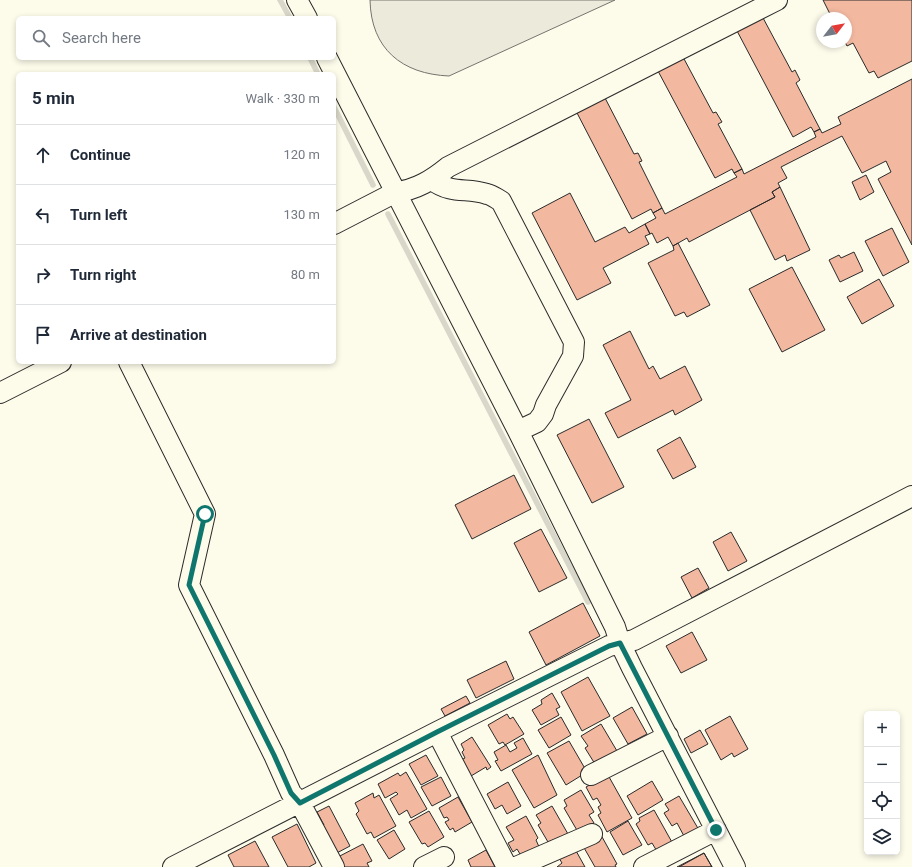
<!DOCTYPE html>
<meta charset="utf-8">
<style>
body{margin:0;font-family:Roboto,sans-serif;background:#f2f2f3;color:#1f2937}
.controls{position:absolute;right:12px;bottom:12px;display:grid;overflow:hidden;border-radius:6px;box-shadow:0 2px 6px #0003}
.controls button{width:36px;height:36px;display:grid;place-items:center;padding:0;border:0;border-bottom:1px solid #e0e1e3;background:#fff;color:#1f2937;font:20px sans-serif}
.compass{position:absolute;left:816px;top:12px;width:36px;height:36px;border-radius:50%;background:#fff;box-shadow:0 2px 6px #0003;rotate:59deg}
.stop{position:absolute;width:12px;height:12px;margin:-9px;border:3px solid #0f766e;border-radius:50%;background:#fff}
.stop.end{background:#0f766e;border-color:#fff;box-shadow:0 1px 4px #0008}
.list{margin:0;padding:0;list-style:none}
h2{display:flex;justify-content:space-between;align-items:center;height:52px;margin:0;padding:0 16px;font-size:17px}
h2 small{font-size:13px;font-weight:400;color:#747a83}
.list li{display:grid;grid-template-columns:26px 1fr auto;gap:12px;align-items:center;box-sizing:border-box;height:60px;padding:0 16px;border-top:1px solid #e0e1e3}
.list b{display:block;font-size:15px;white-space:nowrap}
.list em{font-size:13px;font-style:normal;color:#747a83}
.icon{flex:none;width:22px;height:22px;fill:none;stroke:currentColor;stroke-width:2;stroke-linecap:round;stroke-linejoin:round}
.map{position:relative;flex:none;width:912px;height:867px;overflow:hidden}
.search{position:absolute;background:#fff;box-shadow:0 2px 6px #0003;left:16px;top:16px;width:320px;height:44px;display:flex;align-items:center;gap:10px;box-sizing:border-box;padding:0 14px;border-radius:6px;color:#747a83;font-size:15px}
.panel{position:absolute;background:#fff;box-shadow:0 2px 6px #0003;left:16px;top:72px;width:320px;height:292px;border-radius:6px}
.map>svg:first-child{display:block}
</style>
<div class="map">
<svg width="912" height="867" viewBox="0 0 912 867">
<rect width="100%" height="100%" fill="#fdfbea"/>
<path fill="#ecebdb" stroke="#74746e" d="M370 0H615L449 76C402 74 371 49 370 0Z"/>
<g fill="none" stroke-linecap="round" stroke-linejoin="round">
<path stroke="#d8d7c9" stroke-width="5.5" d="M280 0 290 18
M310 58 318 74
M334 107 373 185
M388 214 588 602"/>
</g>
<path fill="#f2b8a0" stroke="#2b2b2b" d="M823 0H912V61L878 78 874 71 869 73 853 43 847 46 845 42 846 18H832Z
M762 16 792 72 795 70 800 80 796 83 820 129 814 132 811 127 793 137 736 29Z
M683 57 713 113 716 112 722 122 718 124 742 169 734 173 732 169 715 178 658 71Z
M912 79V245L878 179 891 172 886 161 862 173 842 136 781 167 787 178 778 183 780 187 772 192 775 197 689 242 687 238 673 246 668 237 657 243 652 233 650 234 645 224 656 218 653 213 662 208 665 214 737 177 734 173 742 169 744 174 816 137 814 132 820 129 822 133 841 124 838 117Z
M604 96 634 154 638 153 642 161 639 162 662 208 653 213 651 209 632 219 576 111Z
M866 175 874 192 860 200 852 182Z
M780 187 810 250 787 261 785 255 775 260 750 210 775 197 772 192Z
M570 193 595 242 625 227 629 233 645 224 650 234 645 236 649 244 603 268 611 283 577 300 532 213Z
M892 228 909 262 883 276 865 241Z
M678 243 710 305 687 317 684 312 675 316 648 263 674 250 673 246Z
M854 252 863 271 840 282 829 260 839 255 841 258Z
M792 267 825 330 782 352 749 289Z
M879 279 894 306 862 324 847 297Z
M630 331 649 369 653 366 660 379 685 366 702 400 675 415 673 410 618 438 605 413 631 400 603 345Z
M589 419 624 487 592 503 557 435Z
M680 437 696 467 673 479 657 450Z
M514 475 531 509 472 539 455 505Z
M541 529 567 578 539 592 514 543Z
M731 532 747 561 728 571 713 542Z
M698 568 709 588 692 598 681 577Z
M583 603 600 636 546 665 529 632Z
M692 632 707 660 681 673 666 646Z
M506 661 514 679 476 698 467 680Z
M588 677 610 716 582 731 561 692Z
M552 693 560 707 556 709 559 715 541 725 532 710 542 704 541 700Z
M466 696 470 703 445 716 441 709Z
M632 707 647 734 628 744 613 718Z
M507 714 510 719 513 717 524 734 505 745 503 742 499 744 488 725Z
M730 716 748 749 734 757 732 753 721 760 705 730Z
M561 717 571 735 549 748 538 730Z
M601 724 617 751 595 764 585 748 588 746 581 736Z
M700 730 708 744 691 753 684 739Z
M472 737 491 767 487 770 486 767 471 776 461 760 465 758 462 752 464 750 461 744Z
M523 738 532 754 501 771 495 761 498 760 494 752 506 745 510 752 517 748 514 743Z
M569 741 587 772 566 785 547 753Z
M426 755 438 776 421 785 409 764Z
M538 755 557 795 534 808 512 770Z
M406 772 427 809 411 818 407 810 399 815 390 799 398 794 396 792 385 798 378 784 398 773 400 776Z
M608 775 632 818 607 832 598 815 601 813 598 807 601 805 597 798 593 800 586 787Z
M441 777 451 796 432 806 421 787Z
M652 781 663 800 638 815 627 796Z
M508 782 521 806 507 814 502 805 495 809 487 794Z
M581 790 594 812 589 815 594 823 578 832 564 808 567 806 564 800Z
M373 793 374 798 379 795 396 826 374 838 371 832 367 834 356 814 359 811 355 803Z
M679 796 699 830 685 838 677 823 672 826 664 813 669 810 665 804Z
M458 797 472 822 455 832 453 828 450 830 445 822 449 820 447 817 444 818 439 808Z
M329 806 350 846 333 855 321 827 324 825 317 812Z
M552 806 568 834 548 842 538 825 541 823 536 815Z
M654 810 673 844 658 853 652 843 648 845 636 824 640 821 639 818Z
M429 811 444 837 428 847 425 843 422 844 409 822Z
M526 816 538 838 536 840 540 849 523 859 517 849 513 852 508 843 514 840 506 827Z
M628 821 642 845 623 855 610 832Z
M297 824 316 863 309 867H288L272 837Z
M394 830 405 849 389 859 377 840Z
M601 835 617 864 615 865 616 867H595L583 846Z
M255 841 269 867H234L228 855Z
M363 844 372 861 367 863 369 867H341L336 858Z
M575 849 585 867H557L562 863 559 858Z
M486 850 495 867H471L468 860Z
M704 853 712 867H677Z
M704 853 712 867H679Z"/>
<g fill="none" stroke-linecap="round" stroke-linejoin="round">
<g stroke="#2b2b2b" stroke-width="22">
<path id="minor" d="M297 0 307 18
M327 58 518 431 615 627 620 643 632 668 735 867
M432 180C453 195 466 187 487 194 492 195 497 199 501 201L574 342 573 356 546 405 543 414 537 422 518 431
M334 224 396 192C416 190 432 180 448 167L777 0
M129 362 205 514 189 585 274 755 291 793 300 803 334 867
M0 393 61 362
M437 732 507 867
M591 775 668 736
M173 867 437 732 609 646 634 640 912 496
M424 867 444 857
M516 867 592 834
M644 867 716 830"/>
</g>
<use href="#minor" stroke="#fdfbea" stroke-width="20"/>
</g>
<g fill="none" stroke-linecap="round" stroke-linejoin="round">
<path stroke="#0f766e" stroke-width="5" d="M205 514 189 585 274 755 291 793 300 803 437 732 609 646 620 643 716 830"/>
</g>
</svg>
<div class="controls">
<button>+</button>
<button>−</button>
<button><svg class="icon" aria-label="locate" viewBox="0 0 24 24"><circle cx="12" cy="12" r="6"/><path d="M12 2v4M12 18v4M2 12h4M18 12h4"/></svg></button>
<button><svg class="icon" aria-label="layers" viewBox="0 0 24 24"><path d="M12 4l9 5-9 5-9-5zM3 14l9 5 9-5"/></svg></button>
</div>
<svg class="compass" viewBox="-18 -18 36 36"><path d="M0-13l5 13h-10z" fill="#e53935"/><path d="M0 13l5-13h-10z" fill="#747a83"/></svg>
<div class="stop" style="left:205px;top:514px"></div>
<div class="stop end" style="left:716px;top:830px"></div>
<div class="search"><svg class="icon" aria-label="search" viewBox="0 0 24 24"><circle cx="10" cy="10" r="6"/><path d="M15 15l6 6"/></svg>Search here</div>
<section class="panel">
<h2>5 min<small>Walk · 330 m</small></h2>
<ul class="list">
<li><svg class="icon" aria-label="ahead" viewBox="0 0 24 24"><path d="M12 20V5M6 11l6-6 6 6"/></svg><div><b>Continue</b></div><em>120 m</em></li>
<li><svg class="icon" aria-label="left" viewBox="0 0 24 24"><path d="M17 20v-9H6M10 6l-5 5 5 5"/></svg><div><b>Turn left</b></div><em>130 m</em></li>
<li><svg class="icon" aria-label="right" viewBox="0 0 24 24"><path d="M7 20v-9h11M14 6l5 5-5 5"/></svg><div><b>Turn right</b></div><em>80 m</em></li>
<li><svg class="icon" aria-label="arrive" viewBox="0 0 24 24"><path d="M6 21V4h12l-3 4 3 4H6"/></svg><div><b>Arrive at destination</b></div></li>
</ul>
</section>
</div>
